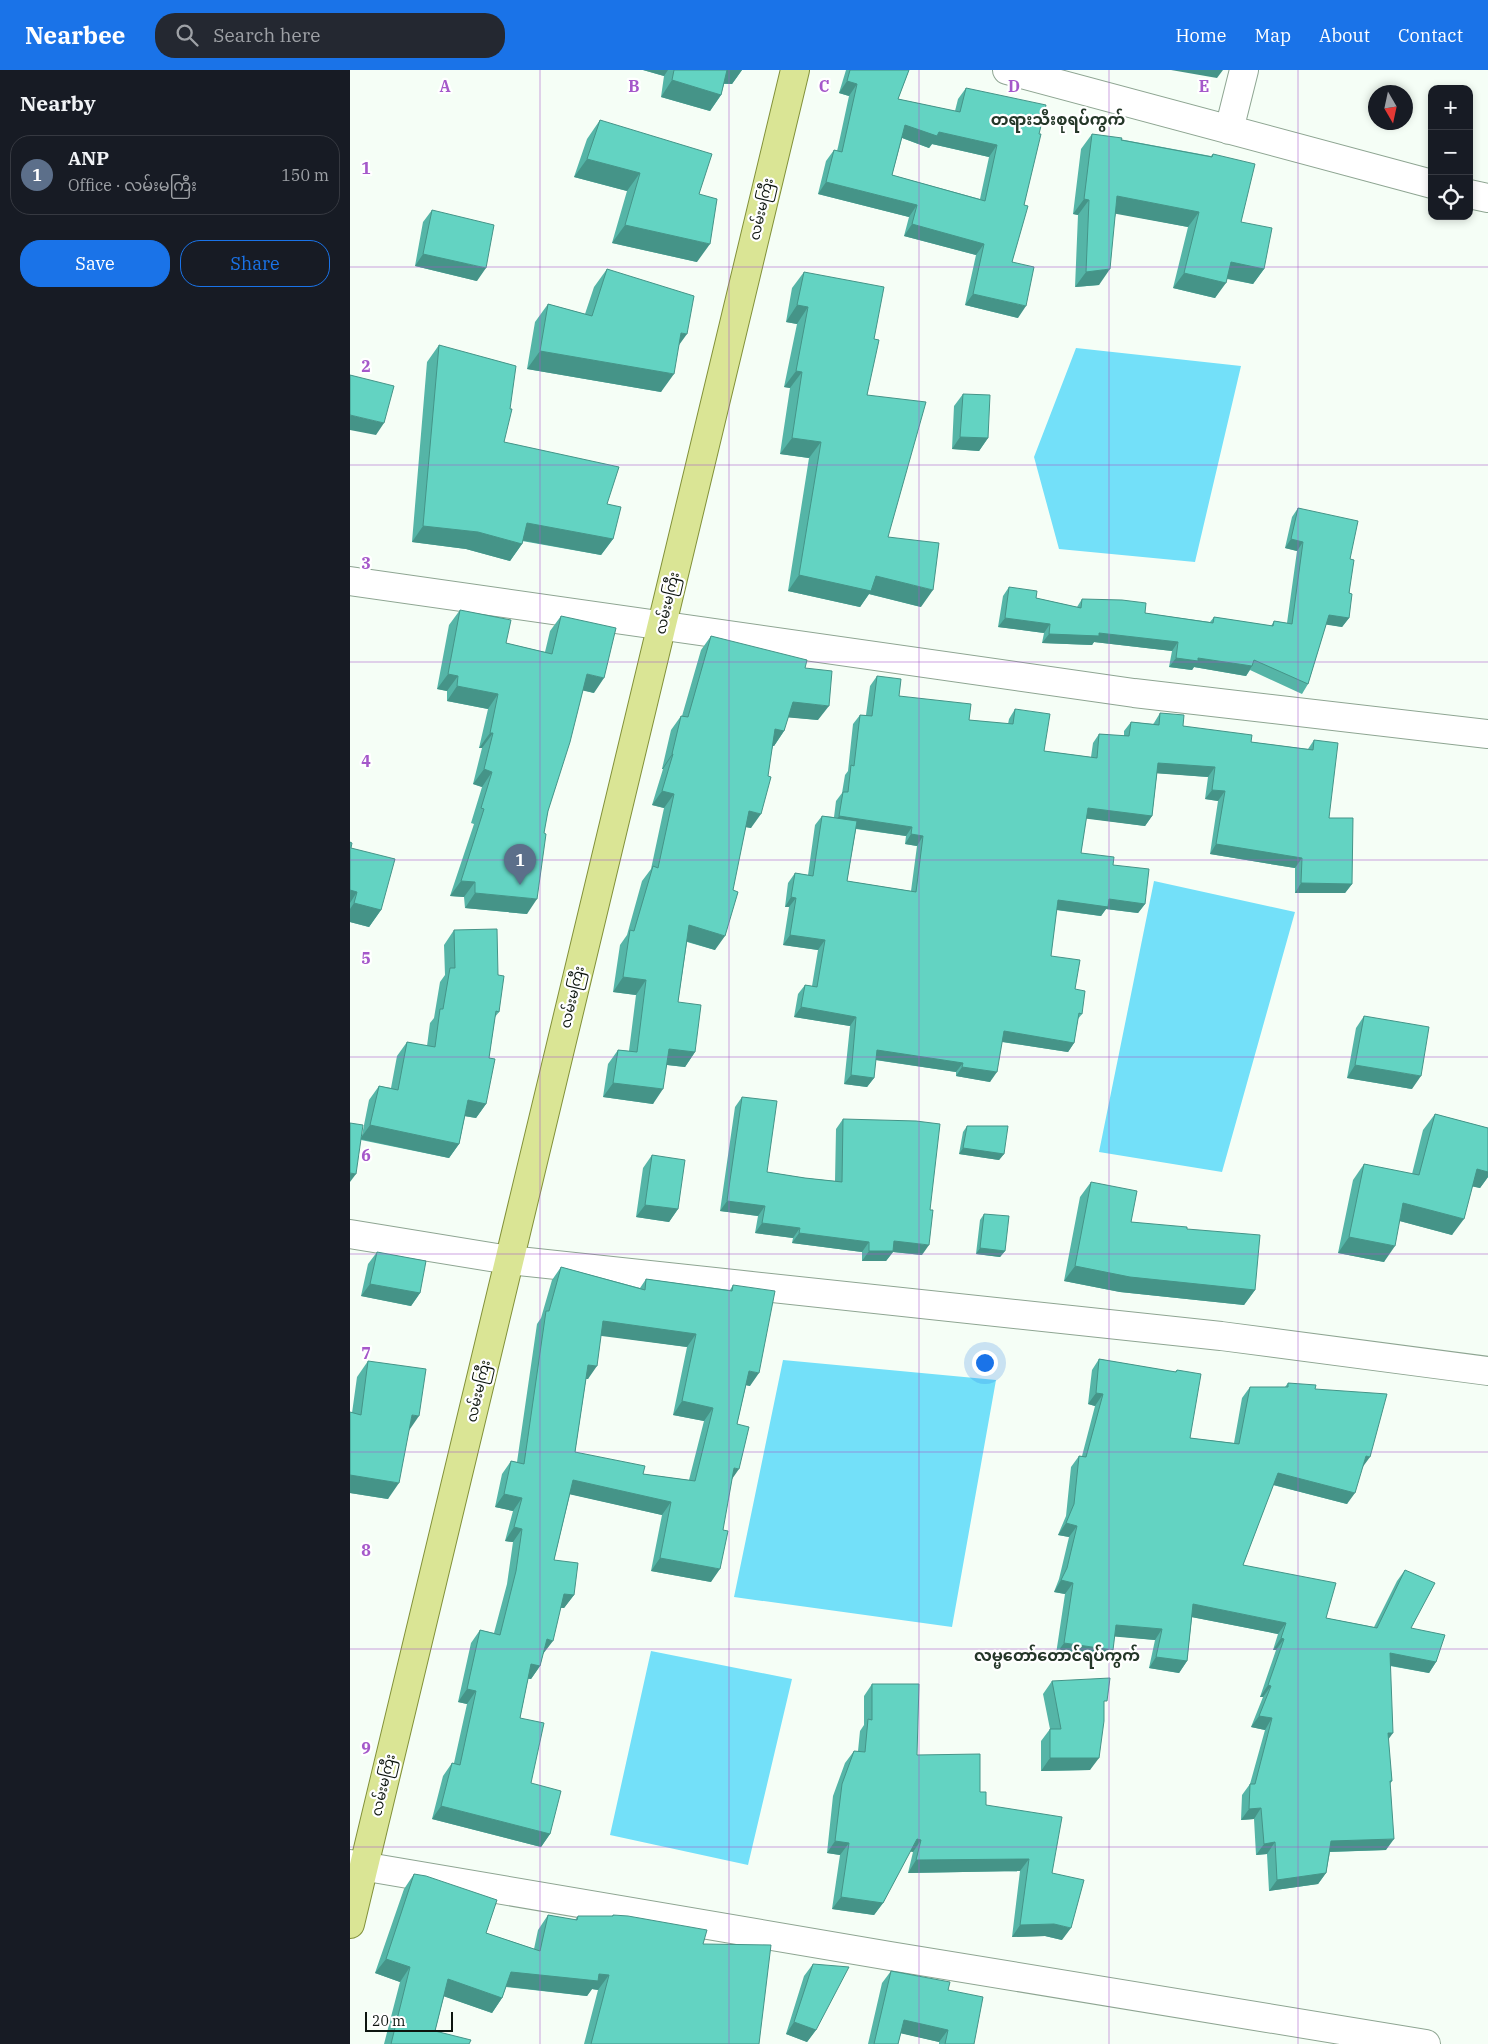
<!DOCTYPE html>
<meta charset="utf-8">
<style>
body{margin:0;font-family:"IBM Plex Serif","Noto Sans Myanmar",serif;background:#242831;color:#f1f3f6}
.controls{position:absolute;right:15px;top:15px;display:grid;overflow:hidden;border-radius:10px;box-shadow:0 2px 8px #0003}
.controls button{width:45px;height:45px;display:grid;place-items:center;padding:0;border:0;border-bottom:1px solid #363941;background:#171b24;color:#f1f3f6;font:25px sans-serif}
.compass{position:absolute;left:1018px;top:15px;width:45px;height:45px;border-radius:50%;background:#171b24;box-shadow:0 2px 8px #0003;rotate:171deg}
.scale{position:absolute;left:15px;bottom:12px;width:88px;box-sizing:border-box;padding-left:5px;border:2px solid #0d150f;border-top:0;font-size:14px;line-height:18px;white-space:nowrap;color:#0d150f;-webkit-text-stroke:4px #fff;paint-order:stroke}
.you{position:absolute;left:634px;top:1292px;width:18px;height:18px;margin:-12px;border:4px solid #fff;border-radius:50%;background:#1a73e8;box-shadow:0 0 0 8px #1a73e833}
.badge{display:grid;place-items:center;width:32px;height:32px;border-radius:50%;background:#1a73e8;color:#fff;font-size:16px;font-weight:700}
.pin{position:absolute;translate:-50% -41px;filter:drop-shadow(0 1px 2px #0008)}
.pin::after{content:'';position:absolute;top:26px;width:18px;height:15px;background:inherit;clip-path:polygon(0 0,100% 0,50% 100%)}
.list{margin:0;padding:0;list-style:none}
h2{display:flex;justify-content:space-between;align-items:center;height:65px;margin:0;padding:0 20px;font-size:21px}
h2 small{font-size:16px;font-weight:400;color:#9ea1a6}
.list li{display:grid;grid-template-columns:32px 1fr auto;gap:15px;align-items:center;box-sizing:border-box;height:80px;margin:0 10px 10px;padding:0 10px;border:1px solid #363941;border-radius:20px}
.list b{display:block;font-size:19px;white-space:nowrap}
.list p{margin:0;font-size:16px;white-space:nowrap;color:#9ea1a6}
.list em{font-size:16px;font-style:normal;color:#9ea1a6}
.actions{display:flex;gap:10px;padding:15px 20px}
.actions a{flex:1;padding:11px 0;border:1px solid #1a73e8;border-radius:20px;text-align:center;font-size:18px;color:#1a73e8}
.actions .main{background:#1a73e8;color:#fff}
.icon{flex:none;width:28px;height:28px;fill:none;stroke:currentColor;stroke-width:2;stroke-linecap:round;stroke-linejoin:round}
.map{position:relative;flex:none;width:1138px;height:1974px;overflow:hidden}
header{display:flex;align-items:center;gap:30px;box-sizing:border-box;height:70px;padding:0 25px;background:#1a73e8;color:#fff}
header strong{font-size:24px}
nav{display:flex;gap:28px;margin-inline-start:auto;font-size:18px}
.search{width:350px;height:45px;background:#242831;display:flex;align-items:center;gap:12px;box-sizing:border-box;padding:0 18px;border-radius:20px;color:#9ea1a6;font-size:19px}
main{display:flex}
aside{flex:1;background:#171b24}
.map>svg:first-child{display:block}
</style>
<header>
<strong>Nearbee</strong>
<div class="search"><svg class="icon" aria-label="search" viewBox="0 0 24 24"><circle cx="10" cy="10" r="6"/><path d="M15 15l6 6"/></svg>Search here</div>
<nav><a>Home</a><a>Map</a><a>About</a><a>Contact</a></nav>
</header>
<main>
<aside>
<h2>Nearby<small></small></h2>
<ul class="list">
<li><span class="badge" style="background:#5c6f8a">1</span><div><b>ANP</b><p>Office · လမ်းမကြီး</p></div><em>150 m</em></li>
</ul>
<div class="actions"><a class="main">Save</a><a>Share</a></div>
</aside>
<div class="map">
<svg width="1138" height="1974" viewBox="0 0 1138 1974">
<rect width="100%" height="100%" fill="#f5fef6"/>
<path fill="#73e0f9" d="M726 278 891 296 845 492 709 479 684 387Z
M804 811 945 842 872 1102 749 1082Z
M433 1290 646 1310 602 1557 384 1527Z
M301 1581 442 1609 398 1795 260 1765Z"/>
<g fill="none" stroke-linecap="round" stroke-linejoin="round">
<g stroke="#8ea592" stroke-width="30">
<path id="minor" d="M657 0 1082 114
M879 60 894 0
M1119 124 1138 128
M0 511 784 623 1138 664
M0 1164 159 1190 871 1266 1138 1301
M0 1794 540 1886 1076 1974"/>
</g>
<g stroke="#829139" stroke-width="30">
<path id="major" d="M0 1854 445 0"/>
</g>
<use href="#minor" stroke="#fff" stroke-width="28"/>
<use href="#major" stroke="#dae595" stroke-width="28"/>
</g>
<path fill="#55b5a7" fill-rule="evenodd" d="M293 0H392L382 14H374L371 25 360 41 311 27 314 6Z
M496 0H559L548 29 605 41 608 29 616 18 689 64 662 192 668 248 615 235 626 185 554 166 559 147 468 124 476 91 484 80 487 81 488 77 499 26 489 23ZM552 68 579 78 582 74 639 87 630 129 542 105Z
M250 50 349 124 347 192 262 173 277 121 224 107 237 69Z
M742 64 861 86 863 84 891 152 914 199 903 214 877 209 865 228 823 218 838 157 766 143 749 215 725 217 728 145 723 144 731 79Z
M82 140 127 211 65 196 73 152Z
M257 199 329 276 311 322 177 299 185 252 198 234 235 244 244 217Z
M454 202 524 269 517 325 538 467 571 537 519 524 510 537 438 521 459 388 430 384 440 318 434 317 447 254 436 252 442 218Z
M89 275 154 372 257 434 263 469 251 485 172 471V474L160 491 116 479 62 472 77 292Z
M613 324 638 368 629 381 602 379 604 336Z
M948 438 1000 489 999 548 992 557 976 554 958 614 952 624 900 600 896 606 844 597 842 600 819 597 822 581 744 572 742 575 692 573 694 563 648 557 653 526 659 517 686 528 727 537 732 529 795 543 860 552 864 547 921 556 924 551 937 553 947 481 935 478 942 447Z
M110 540 156 573 195 582 200 561 211 546 244 623 233 620 198 741 177 844 115 838 114 827 100 826 124 754 121 753 132 717 123 714 132 678H129L138 639 97 631V621L87 619 99 555Z
M361 566 455 598 468 650 438 647 434 661 424 676H423L401 758 396 757 365 880 337 872 328 932 345 982 335 997 317 995 303 1034 253 1027 258 994 268 980 279 981 286 925 263 922 270 875 277 865 292 811 301 799 314 738 302 735 313 699H312L321 660 331 646H332L351 580Z
M527 606 549 626 619 650 658 654 659 649 665 639 694 681 741 687 743 673 749 664 774 666V661L781 652 803 654 804 653 810 643 833 656 901 672 958 679 964 670 979 748 1002 814 995 823H945V798L860 784 868 731 855 729 858 707 807 703 802 746 795 756 736 748 731 783 763 795 795 834 788 843 756 839 751 846 706 840 701 886 725 919 732 944 728 949 724 973 718 982 652 972 640 1012 606 1006V1002L525 990 524 1008 517 1017 494 1014 500 956 444 947 448 924 455 915 462 916 468 880 433 875 439 837H435L438 813 445 803 458 805 465 755 472 746 484 747 486 731 492 723 495 705 498 701 503 654 510 645H516L520 616ZM506 759 556 766 555 774 567 776 561 821 497 811Z
M0 772 1 778 31 840 19 857 0 852Z
M104 860 149 942 145 947 139 988 136 1034 126 1048 115 1046 109 1074 99 1088 11 1070 19 1030 29 1016 41 1018 47 986 57 972 77 976 80 953 84 948 90 912 95 905 94 875Z
M1014 946 1062 1019 997 1008 1006 958Z
M392 1027 417 1102 455 1108 485 1111 486 1059 493 1049 572 1185 543 1182 536 1191H512V1182L442 1173 443 1168 405 1163 408 1146 370 1141 385 1037Z
M1085 1044 1138 1058V1107L1130 1118 1122 1116 1102 1165 1050 1151 1034 1192 988 1183 1003 1110 1014 1094 1062 1104 1073 1060Z
M617 1056 654 1084 649 1090 609 1084 613 1062Z
M302 1085 328 1139 319 1152 286 1147 293 1098Z
M741 1112 781 1152 837 1159 905 1220 894 1235 770 1222 714 1211 730 1127Z
M634 1144 655 1181 650 1187 626 1184 630 1150Z
M27 1182 70 1223 61 1236 11 1226 18 1194Z
M211 1197 290 1218 296 1209 380 1220 383 1215 400 1316 396 1315 387 1354 382 1409 361 1512 301 1501 312 1445 220 1424 204 1490 224 1525 214 1538H211L193 1584 190 1596 181 1609H178L170 1648 181 1713 200 1764 191 1777 82 1749 93 1706 102 1693H104L117 1634 108 1632 121 1573 130 1560 144 1563 157 1514 163 1472 155 1471 163 1441 145 1437 152 1404 161 1391 167 1392 187 1254 191 1248 202 1210ZM251 1265 337 1277 323 1345 354 1351 339 1410 293 1404 225 1382 236 1309H238Z
M749 1289 825 1302 827 1300 840 1368 884 1373 892 1328 900 1317H935L938 1313 965 1319 1013 1396 997 1434 923 1415 893 1495 976 1548 1024 1557 1047 1511 1055 1500 1061 1558 1086 1592 1079 1603 1040 1596 1038 1669 1042 1711 1040 1714 1036 1780 980 1782 976 1803 968 1814 919 1821 917 1784 906 1785 904 1749 891 1750 892 1725 900 1714 915 1660 901 1657 913 1627H910L926 1580H923L928 1564 842 1547 837 1591 829 1603 799 1598 805 1570 765 1566 755 1591 706 1584 715 1524 704 1522 709 1509 719 1467 708 1465 716 1446 721 1397 729 1386H732L745 1336 738 1334 742 1300Z
M18 1291 59 1360 38 1429 0 1423V1342L2 1343 7 1307Z
M702 1611 754 1635 740 1700 691 1701V1671L700 1659 693 1624Z
M522 1614 567 1685 630 1722 636 1735 702 1803 712 1870 695 1866 662 1867 670 1801 558 1803 563 1782 560 1781 533 1833 524 1845 482 1839 490 1785 477 1783 483 1726 495 1693 504 1681H508L510 1661 514 1655V1626Z
M64 1804 136 1863 184 1879 188 1860 198 1845 225 1850 228 1846H262L263 1845 353 1874 409 1974H234L248 1920 242 1919 237 1926 156 1917 152 1928 142 1943 94 1926 85 1961 119 1974H34L50 1912 25 1903 54 1819Z
M463 1894 466 1960 457 1972 436 1964 454 1906Z
M541 1901 598 1920 624 1974H589V1972L551 1963 548 1974H518L532 1913Z"/>
<path fill="#459488" d="M293 0H318L314 6Z
M375 0H392L382 14 366 13Z
M821 0H873L867 8Z
M322 10 371 25 360 41 311 27Z
M497 11 507 14 499 26 489 23Z
M555 55 589 62 647 75 639 87 582 74 579 78 547 66Z
M237 89 290 103 277 121 224 107Z
M476 112 567 135 559 147 468 124Z
M767 126 849 142 838 157 756 142Z
M734 129 739 130 728 145 723 144Z
M562 154 634 174 626 185 554 166Z
M275 155 360 174 347 192 262 173Z
M73 184 136 198 127 211 65 196Z
M881 192 914 199 903 214 870 207Z
M760 199 749 215 725 217 736 202Z
M834 203 876 213 865 228 823 218Z
M623 224 676 236 668 248 615 235Z
M447 235 458 237 447 254 436 252Z
M331 263 337 264 324 282Z
M190 281 324 304 311 322 177 299Z
M446 301 452 302 440 318 434 317Z
M0 345 34 353 26 365 0 360Z
M610 367 638 368 629 381 602 379Z
M442 368 471 372 459 388 430 384Z
M177 453 263 469 251 485 165 469Z
M73 456 128 462 172 474 160 491 116 479 62 472Z
M941 469 953 472 947 481 935 478Z
M449 505 526 506 583 520 571 537 519 524 510 537 438 521Z
M979 545 999 548 992 557 972 554Z
M655 548 700 554 694 563 648 557Z
M749 563 828 572 822 581 744 572 742 575 692 573 699 564Z
M826 588H848L902 596 896 606 844 597 842 600 819 597Z
M98 604 108 606 97 621 87 619Z
M237 604 254 608 244 623 226 619Z
M107 616 148 624 138 639 97 631Z
M443 632 479 636 468 650 433 647Z
M425 659 434 661 424 676 415 674Z
M140 663H143L132 678H129Z
M322 684H323L313 699H312Z
M808 693 865 697 858 707 802 703Z
M134 699 142 702 132 717 123 714Z
M862 720 875 721 868 731 855 729Z
M312 721 324 724 314 738 302 735Z
M738 738 802 746 795 756 731 748Z
M399 741 411 744 401 758 389 756Z
M489 746 562 757 556 766 482 755Z
M561 764 573 766 567 776 555 774Z
M866 774 952 788 945 798 860 784Z
M111 811 125 812 114 827 100 826Z
M951 813 1002 814 995 823H945Z
M0 820 7 822 0 833Z
M125 823 187 829 177 844 115 838Z
M441 827 446 828 439 837H435Z
M759 829 795 834 788 843 756 839 751 846 701 839 708 830Z
M4 833 31 840 19 857 0 852V839Z
M339 855 375 866 365 880 329 869Z
M440 865 475 870 468 880 433 875Z
M273 907 296 910 286 925 263 922Z
M451 937 506 947 500 956 444 947Z
M654 961 724 973 718 982 647 971Z
M319 979 345 982 335 997 309 994Z
M527 980 613 993 606 1002 520 989Z
M1005 995 1071 1006 1062 1019 997 1008Z
M612 997 647 1002 640 1012 606 1006Z
M501 1005 524 1008 517 1017 494 1014Z
M263 1013 313 1019 303 1034 253 1027Z
M118 1030 136 1034 126 1048 108 1045Z
M20 1055 109 1074 99 1088 10 1069Z
M613 1078 654 1084 649 1090 609 1084Z
M1127 1099 1138 1102V1107L1130 1118 1115 1115Z
M0 1103 6 1104 0 1112Z
M377 1131 415 1136 408 1146 370 1141Z
M1053 1133 1114 1149 1102 1165 1042 1149Z
M295 1135 328 1139 319 1152 286 1147Z
M412 1153 450 1158 443 1168 405 1163Z
M449 1163 519 1172 512 1182 442 1173Z
M999 1167 1045 1176 1034 1192 988 1183Z
M544 1171 579 1175 572 1185 543 1182 536 1191H512L519 1181Z
M630 1178 655 1181 650 1187 626 1184Z
M725 1196 905 1220 894 1235 770 1222 714 1211Z
M20 1214 70 1223 61 1236 11 1226Z
M253 1251 346 1264 337 1277 244 1265Z
M238 1295 247 1296 238 1309 229 1308Z
M399 1301 409 1303 400 1316 390 1314Z
M746 1323 753 1324 745 1336 738 1334Z
M332 1331 363 1338 354 1351 323 1345Z
M62 1345 69 1346 58 1362Z
M1016 1386 1020 1387 1012 1398Z
M384 1398 389 1399 380 1412Z
M928 1403 1005 1423 997 1434 920 1414Z
M0 1405 49 1413 38 1429 0 1423Z
M223 1410 321 1432 312 1445 214 1423Z
M154 1424 172 1428 163 1441 145 1437Z
M716 1453 727 1456 719 1467 708 1465Z
M164 1457 172 1459 163 1472 155 1471Z
M310 1488 370 1499 361 1512 301 1501Z
M711 1510 723 1513 715 1524 704 1522Z
M214 1524 224 1525 214 1538 205 1537Z
M843 1534 936 1553 928 1564 836 1546Z
M766 1555 812 1559 805 1570 758 1566Z
M931 1568 934 1569 926 1580H923Z
M197 1569 203 1571 193 1584Z
M714 1573 763 1580 755 1591 706 1584Z
M1040 1583 1086 1592 1079 1603 1032 1594Z
M806 1587 837 1591 829 1603 799 1598Z
M181 1594 190 1596 181 1609 172 1607Z
M918 1615 921 1616 913 1627H910Z
M117 1619 126 1621 117 1634 108 1632Z
M909 1646 922 1648 915 1660 901 1657Z
M1038 1663H1043L1035 1674Z
M700 1688H749L740 1700 691 1701Z
M91 1736 200 1764 191 1777 82 1749Z
M911 1738 904 1749 891 1750 899 1739Z
M567 1769 571 1770 563 1782 558 1781Z
M1044 1769 1036 1780 974 1782 981 1771Z
M485 1771 499 1773 490 1785 477 1783Z
M925 1772 917 1784 906 1785 914 1774Z
M679 1789 670 1801 558 1803 566 1790Z
M976 1803 968 1814 919 1821 927 1810Z
M491 1827 533 1833 524 1845 482 1839Z
M704 1854 721 1858 712 1870 695 1866 662 1867 670 1855Z
M36 1889 60 1897 50 1912 25 1903Z
M161 1902 249 1904 259 1905 248 1920 242 1919 237 1926 151 1916Z
M98 1909 152 1928 142 1943 87 1924Z
M554 1950 598 1960 589 1972 545 1962Z
M444 1952 466 1960 457 1972 436 1964Z"/>
<path fill="#63d3c2" stroke="#459488" fill-rule="evenodd" d="M324 0H377L371 25 322 10Z
M500 0H559L548 29 610 42 616 18 696 35 689 64H691L674 135 678 136 662 192 684 197 676 236 623 224 634 174 562 154 567 135 476 112 484 80 492 82 507 14 497 11ZM555 55 587 66 589 62 647 75 635 131 542 105Z
M250 50 362 84 349 124 367 129 360 174 275 155 290 103 237 89Z
M742 64 772 68 771 70 862 87 863 84 905 94 891 152 922 158 914 199 881 192 876 213 834 203 849 142 767 126 760 199 736 202 739 130 734 129Z
M82 140 144 155 136 198 73 184Z
M257 199 344 226 337 264 331 263 324 304 190 281 198 234 242 246Z
M454 202 534 217 524 269 529 270 517 325 576 332 538 467 589 473 583 520 526 506 521 521 449 505 471 372 442 368 452 302 446 301 458 237 447 235Z
M89 275 166 296 160 339H162L154 372 269 397 257 434 271 437 263 469 177 453 172 474 128 462 73 456Z
M0 305 44 316 34 353 0 345Z
M613 324 640 325 638 368 610 367Z
M948 438 1008 451 1000 489 1004 490 999 523 1002 524 999 548 979 545 958 614 904 590 902 596 848 588V591L826 588 828 572 749 563V566L699 564 700 554 655 548 659 517 687 521 686 528 731 538 732 529 772 530 796 533 795 543 863 553 864 547 923 556 924 551 942 554 953 472 941 469Z
M110 540 161 550 156 573 202 584 211 546 266 558 254 608 237 604 220 672 198 741 194 763 196 764 187 829 125 823V812L111 811 134 739 131 738 142 702 134 699 143 663H140L148 624 107 616 108 606 98 604Z
M361 566 457 590 455 598 482 601 479 636 443 632 434 661 425 659 418 706 421 707 411 744 399 741 383 820 388 822 375 866 339 855 328 932 351 935 345 982 319 979 313 1019 263 1013 268 980 287 982 296 910 273 907 280 860 284 861 303 796 308 798 324 724 312 721 323 684H322L331 646 338 647Z
M527 606 551 609 549 626 621 634 619 650 663 654 665 639 700 644 694 681 747 688 749 664 779 666 781 652 809 655 810 643 834 645 833 656 902 665 901 672 963 680 964 670 988 673 979 748H1003L1002 814 951 813 952 788 866 774 875 721 862 720 865 697 808 693 802 746 738 738 731 783 764 787 763 795 799 799 795 834 759 829 758 837 708 830 701 886 730 890 725 919 735 921 732 944 729 943 724 973 654 961 647 1002 612 997 613 993 527 980 524 1008 501 1005 506 947 451 937 455 915 467 917 475 870 440 865 446 828 441 827 445 803 463 806 472 746 507 751 497 811 566 822 573 766 561 764 562 757 489 746 493 722H498L501 695 504 696 510 645 522 646Z
M0 772 2 773 1 778 45 789 31 840 4 833 7 822 0 820Z
M147 859 148 905 154 906 149 942 146 941 139 988 145 989 136 1034 118 1030 109 1074 20 1055 29 1016 48 1020 57 972 85 977 90 939H93L100 898H105L104 860Z
M1014 946 1079 957 1071 1006 1005 995Z
M392 1027 427 1031 417 1102 455 1108 492 1112 493 1049 566 1051 590 1054 580 1140H583L579 1175 544 1171 543 1181H519V1172L449 1163 450 1158 412 1153 415 1136 377 1131Z
M1085 1044 1138 1058V1102L1127 1099 1114 1149 1053 1133 1045 1176 999 1167 1014 1094 1069 1105Z
M0 1053 13 1055 6 1104 0 1103Z
M617 1056H658L654 1084 613 1078Z
M302 1085 335 1090 328 1139 295 1135Z
M741 1112 787 1121 781 1152 837 1157V1159L910 1165 905 1220 780 1207 725 1196Z
M634 1144 659 1146 655 1181 630 1178Z
M27 1182 76 1191 70 1223 20 1214Z
M211 1197 295 1220 296 1209 382 1221 383 1215 425 1221 409 1303 399 1301 387 1354 399 1357 389 1399 384 1398 373 1460 378 1461 370 1499 310 1488 321 1432 223 1410 204 1490 228 1493 224 1525 214 1524 203 1571 197 1569 190 1596 181 1594 170 1648 194 1653 181 1713 211 1721 200 1764 91 1736 102 1693 110 1695 126 1621 117 1619 130 1560 150 1565 166 1501 172 1459 164 1457 172 1428 154 1424 161 1391 174 1394 196 1241H199ZM253 1251 346 1264 332 1331 363 1338 345 1411 293 1404 295 1396 225 1382 238 1295 247 1296Z
M749 1289 826 1302 827 1300 851 1304 840 1368 889 1374 900 1317H938V1313L966 1315 965 1319 1037 1324 1020 1387 1016 1386 1005 1423 928 1403 893 1495 986 1513 976 1548 1027 1558 1055 1500 1085 1513 1061 1558 1095 1565 1086 1592 1040 1583 1043 1663H1038L1042 1711H1040L1044 1769 981 1771 976 1803 927 1810 925 1772 914 1774 911 1738 899 1739 900 1714H905L922 1648 909 1646 921 1616 918 1615 934 1569 931 1568 936 1553 843 1534 837 1591 806 1587 812 1559 766 1555 763 1580 714 1573 723 1513 711 1510 717 1498 727 1456 716 1453 724 1434 729 1386 736 1387 753 1324 746 1323Z
M18 1291 76 1299 69 1346 62 1345 49 1413 0 1405V1342L11 1345Z
M760 1608 757 1631H754V1651L749 1688H700V1659H711L702 1611Z
M522 1614H569L567 1685 630 1684V1722H636V1735L712 1747 702 1803 734 1810 721 1858 704 1854 670 1855 679 1789 566 1790 571 1770 567 1769 533 1833 491 1827 499 1773 485 1771 492 1714 504 1681 515 1682 518 1649 522 1650Z
M64 1804 76 1806 147 1830 136 1863 190 1881 198 1845 227 1850 228 1846H263V1845L278 1846 357 1860 353 1874 421 1875 409 1974H241L259 1905 249 1904 248 1911 161 1902 152 1928 98 1909 85 1961 121 1970 119 1974H41L60 1897 36 1889Z
M463 1894 499 1897 466 1960 444 1952Z
M541 1901 600 1912 598 1920 633 1927 624 1974H595L598 1960 554 1950 548 1974H524Z"/>
<path fill="none" stroke="#a558ca" stroke-width="1" stroke-opacity="0.55" d="M190 0V1974M379 0V1974M569 0V1974M759 0V1974M948 0V1974M0 197H1138M0 395H1138M0 592H1138M0 790H1138M0 987H1138M0 1184H1138M0 1382H1138M0 1579H1138M0 1777H1138"/>
<g text-anchor="middle" stroke-width="4.5" stroke-linejoin="round" paint-order="stroke">
<g font-size="14" fill="#0d150f" stroke="#fff">
<text transform="translate(411 139) rotate(-77)" y="5">လမ်းမကြီး</text>
<text transform="translate(317 533) rotate(-77)" y="5">လမ်းမကြီး</text>
<text transform="translate(222 927) rotate(-77)" y="5">လမ်းမကြီး</text>
<text transform="translate(128 1321) rotate(-77)" y="5">လမ်းမကြီး</text>
<text transform="translate(33 1715) rotate(-77)" y="5">လမ်းမကြီး</text>
</g>
<g font-size="16" font-weight="bold" fill="#243728" stroke="#fff">
<text x="708" y="55">တရားသီးစုရပ်ကွက်</text>
<text x="707" y="1591">လမ္မတော်တောင်ရပ်ကွက်</text>
</g>
</g>
<g font-size="16" text-anchor="middle" font-weight="bold" fill="#a558ca" stroke="#fff" stroke-width="4.5" stroke-linejoin="round" paint-order="stroke">
<text x="95" y="22">A</text>
<text x="284" y="22">B</text>
<text x="474" y="22">C</text>
<text x="664" y="22">D</text>
<text x="854" y="22">E</text>
<text x="16" y="104">1</text>
<text x="16" y="302">2</text>
<text x="16" y="499">3</text>
<text x="16" y="697">4</text>
<text x="16" y="894">5</text>
<text x="16" y="1091">6</text>
<text x="16" y="1289">7</text>
<text x="16" y="1486">8</text>
<text x="16" y="1684">9</text>
</g>
</svg>
<div class="controls">
<button>+</button>
<button>−</button>
<button><svg class="icon" aria-label="locate" viewBox="0 0 24 24"><circle cx="12" cy="12" r="6"/><path d="M12 2v4M12 18v4M2 12h4M18 12h4"/></svg></button>
</div>
<svg class="compass" viewBox="-18 -18 36 36"><path d="M0-13l5 13h-10z" fill="#e53935"/><path d="M0 13l5-13h-10z" fill="#9ea1a6"/></svg>
<div class="scale">20 m</div>
<div class="you"></div>
<div class="pin badge" style="left:170px;top:815px;background:#5c6f8a">1</div>
</div>
</main>
